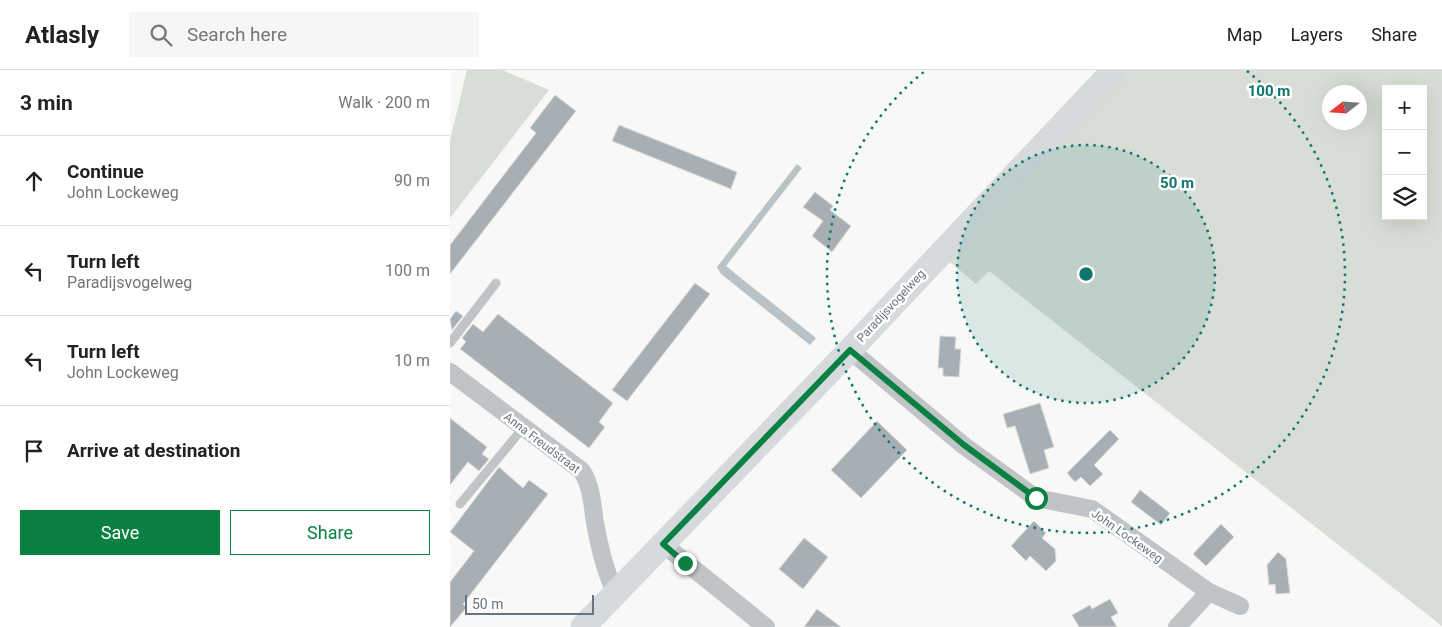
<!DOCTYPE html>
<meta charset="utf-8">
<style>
body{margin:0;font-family:Roboto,sans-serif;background:#f6f6f6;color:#222}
.controls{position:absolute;right:15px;top:15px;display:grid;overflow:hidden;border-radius:0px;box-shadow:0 5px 20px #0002}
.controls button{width:45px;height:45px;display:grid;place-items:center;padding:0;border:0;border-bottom:1px solid #e0e0e0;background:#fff;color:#222;font:25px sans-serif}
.compass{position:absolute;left:872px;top:15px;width:45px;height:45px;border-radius:50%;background:#fff;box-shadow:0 5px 20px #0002;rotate:253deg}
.scale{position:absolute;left:15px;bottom:12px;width:129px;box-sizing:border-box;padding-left:5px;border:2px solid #66757e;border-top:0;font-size:14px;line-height:18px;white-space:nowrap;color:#66757e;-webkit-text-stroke:4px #fff;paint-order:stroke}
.stop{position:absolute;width:15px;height:15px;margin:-11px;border:4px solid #0b8043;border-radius:50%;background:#fff}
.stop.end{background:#0b8043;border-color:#fff;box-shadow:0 1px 5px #0008}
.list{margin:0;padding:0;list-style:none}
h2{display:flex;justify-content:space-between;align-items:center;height:65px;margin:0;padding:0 20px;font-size:21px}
h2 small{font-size:16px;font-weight:400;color:#767676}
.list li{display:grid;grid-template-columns:32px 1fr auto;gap:15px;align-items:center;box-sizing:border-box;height:90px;padding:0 20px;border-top:1px solid #e0e0e0}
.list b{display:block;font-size:19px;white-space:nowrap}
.list p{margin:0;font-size:16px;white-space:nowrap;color:#767676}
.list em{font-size:16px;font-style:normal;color:#767676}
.actions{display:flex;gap:10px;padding:15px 20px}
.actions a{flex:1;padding:11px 0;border:1px solid #0b8043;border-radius:0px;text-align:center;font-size:18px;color:#0b8043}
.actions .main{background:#0b8043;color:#fff}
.icon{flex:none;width:28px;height:28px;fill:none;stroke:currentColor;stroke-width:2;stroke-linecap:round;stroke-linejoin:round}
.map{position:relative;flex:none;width:992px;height:557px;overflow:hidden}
header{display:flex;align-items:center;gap:30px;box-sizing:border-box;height:70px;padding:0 25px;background:#fff;border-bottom:1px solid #e0e0e0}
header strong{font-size:24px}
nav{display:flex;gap:28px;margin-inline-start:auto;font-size:18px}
.search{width:350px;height:45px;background:#f6f6f6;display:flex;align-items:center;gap:12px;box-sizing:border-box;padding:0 18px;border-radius:0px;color:#767676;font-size:19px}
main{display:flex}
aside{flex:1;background:#fff}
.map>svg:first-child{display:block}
</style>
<header>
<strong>Atlasly</strong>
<div class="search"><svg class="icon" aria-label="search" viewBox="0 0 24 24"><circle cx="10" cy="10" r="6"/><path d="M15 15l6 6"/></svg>Search here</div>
<nav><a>Map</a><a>Layers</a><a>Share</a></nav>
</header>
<main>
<aside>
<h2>3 min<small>Walk · 200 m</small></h2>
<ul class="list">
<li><svg class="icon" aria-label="ahead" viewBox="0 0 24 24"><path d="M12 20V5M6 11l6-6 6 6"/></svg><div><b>Continue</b><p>John Lockeweg</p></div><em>90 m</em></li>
<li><svg class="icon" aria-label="left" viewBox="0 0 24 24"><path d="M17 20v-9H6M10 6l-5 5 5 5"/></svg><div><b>Turn left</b><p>Paradijsvogelweg</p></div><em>100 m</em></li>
<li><svg class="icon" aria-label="left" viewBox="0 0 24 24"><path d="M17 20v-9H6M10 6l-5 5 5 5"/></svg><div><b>Turn left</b><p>John Lockeweg</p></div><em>10 m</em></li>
<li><svg class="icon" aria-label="arrive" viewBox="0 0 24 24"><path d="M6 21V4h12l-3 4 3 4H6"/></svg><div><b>Arrive at destination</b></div></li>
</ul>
<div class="actions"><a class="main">Save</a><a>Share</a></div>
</aside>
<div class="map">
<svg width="992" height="557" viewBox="0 0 992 557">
<rect width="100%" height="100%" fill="#f8f8f6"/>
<path fill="#d8ddd6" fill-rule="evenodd" d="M17 0H52L99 20 0 148V70Z
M671 0H992V556L539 201 526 214 494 187ZM936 19H973V146H936ZM879 22H909V52H879Z"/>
<path fill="#b9c3c7" d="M347 94 352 98 276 196 366 268 360 275 271 204 267 197Z"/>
<path fill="#a8afb4" stroke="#dadad8" d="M105 25 126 41 0 204V175L86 63 80 58Z
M169 55 287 102 281 119 162 71Z
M365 122 383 136 380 140 401 156 382 182 362 166 373 151 353 137Z
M245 213 260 224 177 331 162 320Z
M6 241 13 246 2 260 0 249Z
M48 244 163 333 149 352 155 357 139 378 10 279 16 272 12 268 23 254 33 262Z
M490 266 506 267 505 279H511L509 307 493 306V298H488Z
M590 333 604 377 594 380 599 398 580 404 565 356 557 358 553 344Z
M0 348 37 377 32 384 39 389 29 401 18 392 0 415Z
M427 351 457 380 411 428 381 400Z
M660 360 669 369 644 395 653 404 640 416 631 407 625 412 617 403Z
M49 397 73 418 79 410 98 424 13 534 17 537 0 557V512L24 481 0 462Z
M690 420 720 443 711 455 681 432Z
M584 451 596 463 592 468 605 479 606 491 596 501 580 486 576 491 561 476Z
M771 454 784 467 756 496 743 484Z
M354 468 378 487 353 519 329 499Z
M828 482 836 489 840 523 826 524 825 514 819 515 817 495Z
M660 529 668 543 661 547 667 557H629L622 545 640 535 642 539Z
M367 539 391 557H354Z"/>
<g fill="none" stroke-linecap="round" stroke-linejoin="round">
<path stroke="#c0c4c7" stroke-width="9" d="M0 273 46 213
M10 434 73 358"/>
<path stroke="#c0c4c7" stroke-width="18" d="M400 280 513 375 586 428 642 439 759 522 790 536
M0 302 132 401C143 419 142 438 146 458 150 479 156 505 166 523
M213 474 316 557
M727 557 759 522"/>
<path stroke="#d6dadd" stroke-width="25" d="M133 557 400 280 664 0"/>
</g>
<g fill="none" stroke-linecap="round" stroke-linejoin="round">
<path stroke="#0b8043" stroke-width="6" d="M235 493 213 474 400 280 514 375 586 428"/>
</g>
<circle cx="636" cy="204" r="129" fill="#0f766e" fill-opacity=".12"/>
<g fill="none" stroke="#0f766e" stroke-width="2.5" stroke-dasharray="2.5 5">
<circle cx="636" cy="204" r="129"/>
<path d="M797 1A259 259 0 1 1 475 1"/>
</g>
<g text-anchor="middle" stroke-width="5" stroke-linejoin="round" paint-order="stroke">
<g font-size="12" fill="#66757e" stroke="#fff">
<text transform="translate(441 236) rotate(-47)" y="4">Paradijsvogelweg</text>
<text transform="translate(92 373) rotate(37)" y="4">Anna Freudstraat</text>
<text transform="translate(677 466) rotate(35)" y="4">John Lockeweg</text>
</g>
</g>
<circle cx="636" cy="204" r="8" fill="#0f766e" stroke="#fff" stroke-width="2.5"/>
<g font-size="15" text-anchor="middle" font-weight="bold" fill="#0f766e" stroke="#fff" stroke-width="5" stroke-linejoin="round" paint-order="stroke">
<text x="819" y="26">100 m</text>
<text x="727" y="118">50 m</text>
</g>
</svg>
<div class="controls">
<button>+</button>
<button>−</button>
<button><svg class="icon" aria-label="layers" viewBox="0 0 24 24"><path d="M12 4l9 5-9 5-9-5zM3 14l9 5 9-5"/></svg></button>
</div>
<svg class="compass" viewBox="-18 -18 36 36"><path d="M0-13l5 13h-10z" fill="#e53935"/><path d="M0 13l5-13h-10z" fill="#767676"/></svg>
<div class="scale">50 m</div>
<div class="stop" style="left:586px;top:428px"></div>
<div class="stop end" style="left:235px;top:493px"></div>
</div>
</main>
